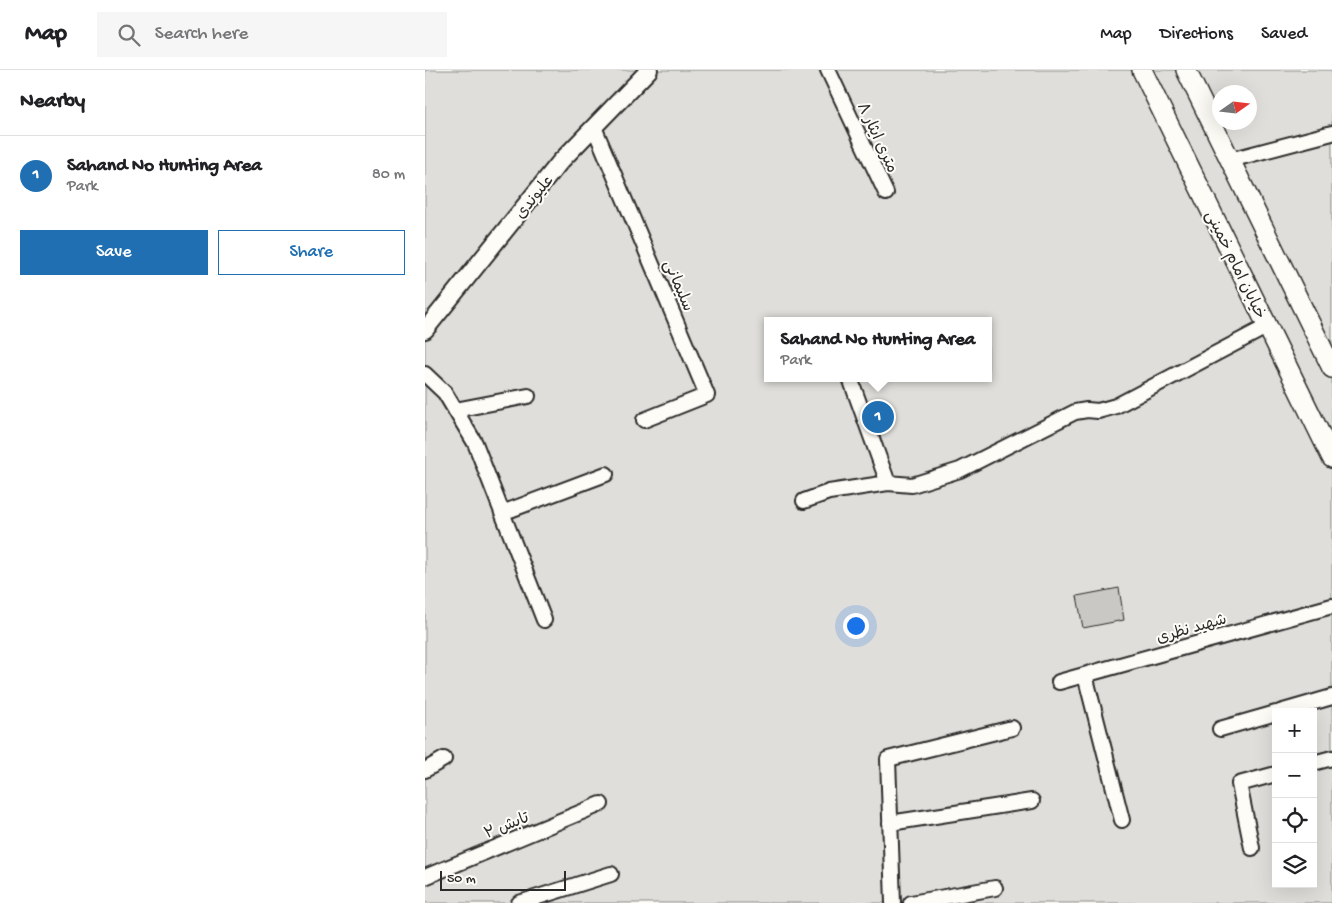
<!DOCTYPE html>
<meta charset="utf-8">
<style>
body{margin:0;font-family:"Gochi Hand","Playpen Sans Arabic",sans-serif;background:#f6f6f6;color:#202124}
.controls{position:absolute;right:15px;bottom:15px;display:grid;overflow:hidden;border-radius:0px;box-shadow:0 5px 20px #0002}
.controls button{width:45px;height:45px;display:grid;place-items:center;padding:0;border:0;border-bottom:1px solid #e0e0e0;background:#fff;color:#202124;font:25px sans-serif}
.compass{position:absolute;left:787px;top:15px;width:45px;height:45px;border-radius:50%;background:#fff;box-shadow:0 5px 20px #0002;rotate:76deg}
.scale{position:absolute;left:15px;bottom:12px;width:126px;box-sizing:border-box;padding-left:5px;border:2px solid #2b2b2b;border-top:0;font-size:14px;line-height:18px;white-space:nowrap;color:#2b2b2b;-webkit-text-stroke:4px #fdfcf7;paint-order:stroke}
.you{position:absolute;left:430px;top:555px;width:18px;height:18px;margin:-12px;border:4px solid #fff;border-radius:50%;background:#1a73e8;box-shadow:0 0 0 8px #1a73e833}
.badge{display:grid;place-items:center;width:32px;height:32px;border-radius:50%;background:#1f6fb2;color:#fff;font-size:16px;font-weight:700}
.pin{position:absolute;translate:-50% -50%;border:2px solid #fff;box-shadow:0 1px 5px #0006}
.popup{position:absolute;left:339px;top:247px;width:228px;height:65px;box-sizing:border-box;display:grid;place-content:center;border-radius:0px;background:#fff;filter:drop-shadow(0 1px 4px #0005);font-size:16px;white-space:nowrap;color:#757577}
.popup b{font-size:19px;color:#202124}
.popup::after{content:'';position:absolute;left:50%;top:100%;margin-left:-10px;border:10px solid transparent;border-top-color:#fff}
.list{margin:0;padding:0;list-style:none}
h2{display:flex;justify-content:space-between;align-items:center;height:65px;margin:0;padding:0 20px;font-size:21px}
h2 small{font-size:16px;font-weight:400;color:#757577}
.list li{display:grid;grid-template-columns:32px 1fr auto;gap:15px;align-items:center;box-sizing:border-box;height:80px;padding:0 20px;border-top:1px solid #e0e0e0}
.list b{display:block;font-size:19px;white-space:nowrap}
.list p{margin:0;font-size:16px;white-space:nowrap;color:#757577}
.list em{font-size:16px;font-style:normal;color:#757577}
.actions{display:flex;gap:10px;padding:15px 20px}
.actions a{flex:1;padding:11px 0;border:1px solid #1f6fb2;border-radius:0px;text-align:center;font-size:18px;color:#1f6fb2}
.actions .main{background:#1f6fb2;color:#fff}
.icon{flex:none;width:28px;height:28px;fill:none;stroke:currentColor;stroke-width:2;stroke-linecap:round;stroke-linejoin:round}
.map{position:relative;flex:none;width:907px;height:833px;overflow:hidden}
header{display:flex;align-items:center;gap:30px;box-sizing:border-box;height:70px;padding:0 25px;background:#fff;border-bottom:1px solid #e0e0e0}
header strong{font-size:24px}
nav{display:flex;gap:28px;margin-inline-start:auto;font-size:18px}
.search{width:350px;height:45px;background:#f6f6f6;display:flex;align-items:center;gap:12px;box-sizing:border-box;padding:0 18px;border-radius:0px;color:#757577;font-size:19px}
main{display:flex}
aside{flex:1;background:#fff}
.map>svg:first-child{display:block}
</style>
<header>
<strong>Map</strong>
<div class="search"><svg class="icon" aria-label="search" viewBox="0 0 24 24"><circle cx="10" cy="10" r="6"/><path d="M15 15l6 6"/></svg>Search here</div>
<nav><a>Map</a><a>Directions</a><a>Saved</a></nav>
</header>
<main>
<aside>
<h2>Nearby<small></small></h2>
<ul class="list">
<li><span class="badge">1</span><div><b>Sahand No Hunting Area</b><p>Park</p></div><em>80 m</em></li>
</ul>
<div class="actions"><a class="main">Save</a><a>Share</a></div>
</aside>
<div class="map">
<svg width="907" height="833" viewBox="0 0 907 833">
<rect width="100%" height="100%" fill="#fdfcf7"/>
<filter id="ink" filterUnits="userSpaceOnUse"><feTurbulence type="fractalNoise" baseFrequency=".02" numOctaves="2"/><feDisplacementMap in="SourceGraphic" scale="10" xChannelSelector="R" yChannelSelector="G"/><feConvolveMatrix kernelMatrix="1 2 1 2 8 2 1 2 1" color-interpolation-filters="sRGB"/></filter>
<g filter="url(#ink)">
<path fill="#dfdeda" stroke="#858482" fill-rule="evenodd" d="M0 0H907V833H0ZM794 22H824V52H794ZM343 251H563V308H343ZM851 642H888V814H851Z"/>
<path fill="#c9c8c4" stroke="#2b2b2b" d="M694 518 699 550 658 558 652 526Z"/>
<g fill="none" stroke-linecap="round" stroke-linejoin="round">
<g stroke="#2b2b2b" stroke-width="18">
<path id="minor" d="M403 0 461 123
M169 57 282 325 219 350
M805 90 907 63
M0 304 20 323 50 373 119 550
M425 308 463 413
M30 340 103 326
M379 431 404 422 463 413 487 415 535 400 650 342 662 340 673 341 691 336 843 256
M77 443 181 404
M660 605 697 750
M634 612 907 536
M855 642 907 627
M795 659 851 643
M888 693 907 688
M0 700 19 689
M465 753 607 731
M827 778 814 714 851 704
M0 807 176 734
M94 833 186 804
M468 833 463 689 587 658
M486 833 570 818"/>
</g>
<g stroke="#2b2b2b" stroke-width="20">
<path id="tertiary" d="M0 260 135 92 224 0"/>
</g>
<g stroke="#2b2b2b" stroke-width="22">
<path id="secondary" d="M717 0 907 388
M761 0 907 298"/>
</g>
<use href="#minor" stroke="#fdfcf7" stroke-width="14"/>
<use href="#tertiary" stroke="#fdfcf7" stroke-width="16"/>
<use href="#secondary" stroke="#fdfcf7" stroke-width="19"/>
</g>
</g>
<g text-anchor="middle" stroke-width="4" stroke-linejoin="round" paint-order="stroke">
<g font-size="16" fill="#2b2b2b" stroke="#fdfcf7">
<text transform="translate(454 67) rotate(65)" y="6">۸ متری ایثار</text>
<text transform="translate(108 126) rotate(-51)" y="6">علیوندی</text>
<text transform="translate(812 194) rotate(64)" y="6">خیابان امام خمینی</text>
<text transform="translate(255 215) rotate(67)" y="6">سلیمانی</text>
<text transform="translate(766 557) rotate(-16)" y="6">شهید نظری</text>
<text transform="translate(81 754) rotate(-22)" y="6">تابش ۲</text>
</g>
</g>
</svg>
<div class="controls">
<button>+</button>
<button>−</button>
<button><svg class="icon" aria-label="locate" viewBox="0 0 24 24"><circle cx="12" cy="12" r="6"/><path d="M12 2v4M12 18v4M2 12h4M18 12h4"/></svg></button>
<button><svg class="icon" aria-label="layers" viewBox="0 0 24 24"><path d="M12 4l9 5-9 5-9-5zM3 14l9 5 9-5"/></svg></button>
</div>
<svg class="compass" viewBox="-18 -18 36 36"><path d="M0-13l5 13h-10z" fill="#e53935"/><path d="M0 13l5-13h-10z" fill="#757577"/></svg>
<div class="scale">50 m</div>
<div class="you"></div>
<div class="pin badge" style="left:453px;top:347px">1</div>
<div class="popup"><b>Sahand No Hunting Area</b>Park</div>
</div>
</main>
